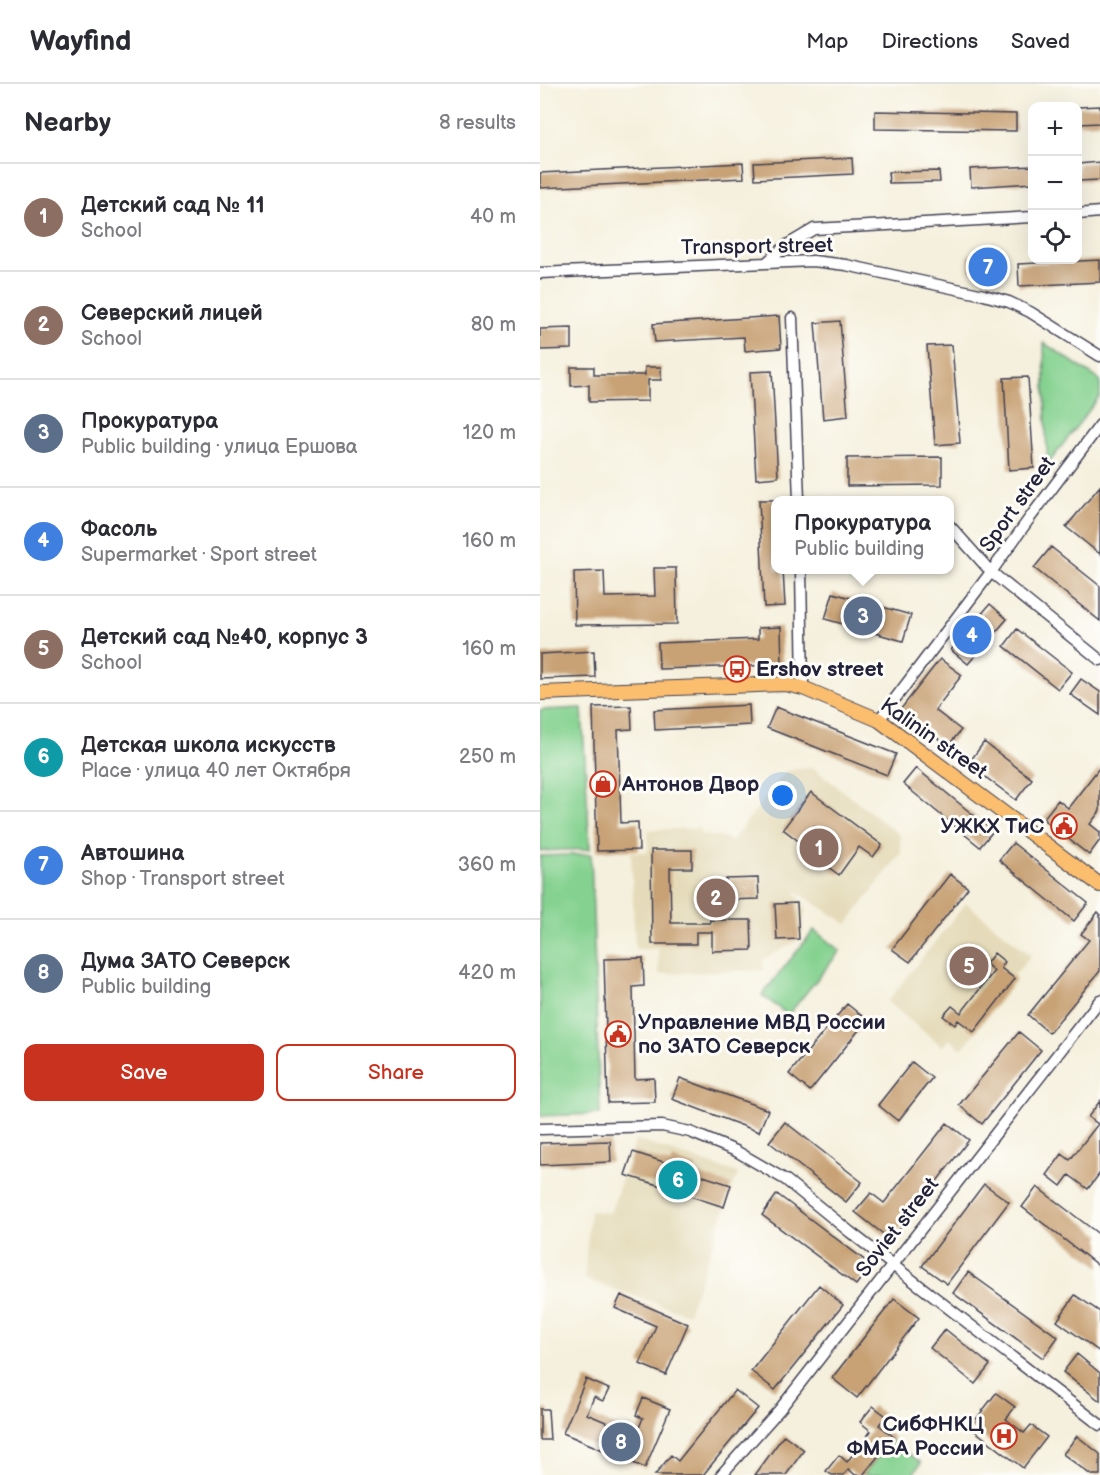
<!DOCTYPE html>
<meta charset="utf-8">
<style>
body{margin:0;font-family:"Balsamiq Sans",sans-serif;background:#f7f7f7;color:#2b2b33}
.controls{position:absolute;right:18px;top:18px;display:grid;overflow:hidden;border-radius:12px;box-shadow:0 6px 24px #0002}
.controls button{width:54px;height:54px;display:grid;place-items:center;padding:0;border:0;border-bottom:2px solid #e1e1e2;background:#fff;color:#2b2b33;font:30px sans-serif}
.you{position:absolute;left:243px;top:712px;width:21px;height:21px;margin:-15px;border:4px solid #fff;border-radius:50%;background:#1a73e8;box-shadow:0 0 0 9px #1a73e833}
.badge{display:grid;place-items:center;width:39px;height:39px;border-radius:50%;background:#c8321e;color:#fff;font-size:20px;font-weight:700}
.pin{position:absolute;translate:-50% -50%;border:3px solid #fff;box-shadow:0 2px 6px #0006}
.popup{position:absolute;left:231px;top:412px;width:183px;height:78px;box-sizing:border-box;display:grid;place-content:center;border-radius:12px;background:#fff;filter:drop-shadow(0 2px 4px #0005);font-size:20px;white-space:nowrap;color:#7c7c81}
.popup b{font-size:22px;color:#2b2b33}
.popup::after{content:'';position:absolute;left:50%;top:100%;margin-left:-12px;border:12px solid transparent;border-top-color:#fff}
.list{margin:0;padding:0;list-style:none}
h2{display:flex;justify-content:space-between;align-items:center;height:78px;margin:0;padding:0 24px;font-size:26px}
h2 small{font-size:20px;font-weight:400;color:#7c7c81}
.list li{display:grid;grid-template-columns:39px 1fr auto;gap:18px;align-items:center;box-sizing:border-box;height:108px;padding:0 24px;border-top:2px solid #e1e1e2}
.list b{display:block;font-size:22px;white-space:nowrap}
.list p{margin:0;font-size:20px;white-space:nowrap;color:#7c7c81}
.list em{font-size:20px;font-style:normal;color:#7c7c81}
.actions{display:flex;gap:12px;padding:18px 24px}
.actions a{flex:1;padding:14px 0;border:2px solid #c8321e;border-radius:12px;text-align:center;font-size:21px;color:#c8321e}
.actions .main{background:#c8321e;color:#fff}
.icon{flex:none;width:33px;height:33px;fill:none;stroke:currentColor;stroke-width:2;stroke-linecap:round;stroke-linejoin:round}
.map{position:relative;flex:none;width:560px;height:1391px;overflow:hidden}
header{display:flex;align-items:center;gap:36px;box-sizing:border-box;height:84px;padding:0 30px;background:#fff;border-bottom:2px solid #e1e1e2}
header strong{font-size:28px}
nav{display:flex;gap:33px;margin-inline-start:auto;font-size:21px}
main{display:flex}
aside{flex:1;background:#fff}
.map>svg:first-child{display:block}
</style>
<header>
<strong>Wayfind</strong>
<nav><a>Map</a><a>Directions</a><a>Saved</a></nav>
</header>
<main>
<aside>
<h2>Nearby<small>8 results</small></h2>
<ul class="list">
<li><span class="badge" style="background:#8d6e63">1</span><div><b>Детский сад № 11</b><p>School</p></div><em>40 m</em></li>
<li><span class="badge" style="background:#8d6e63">2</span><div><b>Северский лицей</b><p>School</p></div><em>80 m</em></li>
<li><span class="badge" style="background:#5c6f8a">3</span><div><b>Прокуратура</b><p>Public building · улица Ершова</p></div><em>120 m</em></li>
<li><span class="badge" style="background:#3f7fe0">4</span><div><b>Фасоль</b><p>Supermarket · Sport street</p></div><em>160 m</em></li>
<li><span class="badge" style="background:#8d6e63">5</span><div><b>Детский сад №40, корпус 3</b><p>School</p></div><em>160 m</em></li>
<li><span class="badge" style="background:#0f9aa8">6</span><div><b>Детская школа искусств</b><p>Place · улица 40 лет Октября</p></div><em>250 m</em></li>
<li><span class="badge" style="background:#3f7fe0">7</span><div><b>Автошина</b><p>Shop · Transport street</p></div><em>360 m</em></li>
<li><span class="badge" style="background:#5c6f8a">8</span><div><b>Дума ЗАТО Северск</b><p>Public building</p></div><em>420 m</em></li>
</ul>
<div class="actions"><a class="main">Save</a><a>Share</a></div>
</aside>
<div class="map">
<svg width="560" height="1391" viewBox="0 0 560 1391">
<rect width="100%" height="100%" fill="#fdfcf7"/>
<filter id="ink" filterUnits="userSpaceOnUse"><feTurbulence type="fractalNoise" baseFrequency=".0167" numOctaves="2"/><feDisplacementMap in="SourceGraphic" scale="12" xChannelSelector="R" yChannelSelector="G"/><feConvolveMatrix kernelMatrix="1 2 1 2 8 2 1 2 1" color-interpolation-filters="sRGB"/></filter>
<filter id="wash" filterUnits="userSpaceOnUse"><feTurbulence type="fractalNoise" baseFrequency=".008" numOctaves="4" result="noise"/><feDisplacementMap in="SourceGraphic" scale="24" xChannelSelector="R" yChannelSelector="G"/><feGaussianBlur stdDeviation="1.35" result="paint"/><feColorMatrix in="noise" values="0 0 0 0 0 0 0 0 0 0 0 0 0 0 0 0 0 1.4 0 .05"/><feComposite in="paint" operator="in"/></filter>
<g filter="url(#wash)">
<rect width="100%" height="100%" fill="#f5f0dd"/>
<path fill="#e5dbba" d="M272 683 360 751 361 769 307 840 254 806 266 825 260 855 223 876 224 886 119 890 118 865H95L91 768H108L109 746 160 744V750L186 754 191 758 246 687Z
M426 819 491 871 474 892 477 896 422 965 409 955 403 963 347 918Z
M96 1056 198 1089 148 1230 44 1195 50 1127 70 1129Z"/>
<path fill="#85d290" stroke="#547a66" stroke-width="1.5" d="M504 259 560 296V312L508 380 506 350Z
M42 624 50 765 0 767V626Z
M51 770 60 1030 0 1032V772Z
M274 846 300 867 248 931 222 911Z
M352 1356 381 1379 372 1391H323Z"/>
<g id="blocks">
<path fill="#c8a174" d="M560 22V39L538 40V23Z
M335 27 476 30V47L335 45Z
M312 74 313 90 215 95 214 79Z
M560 78V96L538 97V80Z
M203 79 204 94 0 104V89Z
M493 82V99L431 103 430 85Z
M399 87 400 98 349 99 348 88Z
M459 170V186L430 187 429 171Z
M560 176V198L479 202 478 180Z
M239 232 241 264 205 267 204 253 115 258 113 240Z
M300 237 308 332 283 335 275 239Z
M32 244V265L0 266V245Z
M412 261 420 359 395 361 387 262Z
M31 283H54V291H105V283H121V296H108V317L49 318V301L31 302Z
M232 287 238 393 216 395 210 288Z
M488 293 494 384 469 386 464 294Z
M402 373V401L307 402V374Z
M560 402V470L526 443Z
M219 416H236V486H243L245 522 224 523Z
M511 463 560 502V537L494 484Z
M114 484H136L137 540 35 541 34 488 64 487 65 513 115 512Z
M293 509 371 531 363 557 285 535Z
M450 520 467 535 428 580 411 566Z
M241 543 242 581 119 585 118 559 218 555V544Z
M477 545 532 588 518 605 464 562Z
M54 567 55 593 0 595V570Z
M400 575 422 591 395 626 421 646 408 662 360 626Z
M541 595 560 608V631L530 610Z
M209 621 210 641 115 646 114 626Z
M91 622 92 645 78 646 81 739 98 738 99 766 57 767 53 623Z
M236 623 356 670 347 691 227 644Z
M444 658 492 695 476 716 428 680Z
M560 683V727L550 740 560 748V756L549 771 503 735 518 716 528 724Z
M376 684 453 747 440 763 363 700Z
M271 708 342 761 333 773 319 763 299 791 279 776 293 757 274 742 261 759 243 745Z
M473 759 548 819 534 837 459 776Z
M111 766H152V784H130L131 839H170V836H211L212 866 172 867V848H156V860H112Z
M410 790 428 804 370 878 352 865Z
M218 794 219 815 187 816 186 795Z
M257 819 259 855 237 856 235 820Z
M558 828 560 830V887L509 949 488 931 549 856 541 850Z
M454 869 465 878 461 884 475 895 434 948 418 936 415 941 403 932 412 922 421 929 454 887 446 880Z
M103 874 104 902 93 903 95 995 114 994 115 1018 68 1019 64 875Z
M307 920 327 936 270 1007 249 990Z
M479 948 501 966 442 1040 419 1021Z
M372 978 392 994 358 1037 338 1021Z
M140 994 228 1026 219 1048 132 1015Z
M560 1017V1089L548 1105 529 1091 521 1102 507 1091 522 1070 530 1076 558 1040 548 1033Z
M245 1038 322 1098 306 1118 229 1058Z
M407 1039 429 1056 351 1156 315 1128 331 1109 344 1119Z
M70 1057 71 1078 0 1081V1059Z
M93 1068 130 1080 132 1075 156 1083 154 1089 191 1101 184 1123 141 1109 140 1113 126 1109 128 1104 85 1091Z
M444 1100 469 1118 407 1200 382 1182Z
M497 1103 560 1151V1183L482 1123Z
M237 1110 331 1181 316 1201 222 1131Z
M428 1188 518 1253 503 1274 413 1209Z
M279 1201 303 1221 235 1306 211 1287Z
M81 1211 148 1240 126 1291 100 1280 116 1242 75 1224Z
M535 1211 560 1228V1268L517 1237Z
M354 1215 379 1234 317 1314 292 1294Z
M405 1245 450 1281 435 1300 390 1264Z
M537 1270 560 1289V1317L523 1288Z
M46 1295 69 1305 63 1317 54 1313 47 1330 96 1351 103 1334 96 1331 103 1314 130 1325 105 1384 23 1349Z
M195 1306 218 1324 163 1391H115L131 1371 138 1377Z
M456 1309 475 1323 466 1335 484 1349 491 1341 507 1353 483 1384 430 1343Z
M333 1322 346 1332 339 1341 354 1353 323 1391H315L309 1385 304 1391H292L286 1387 299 1371 307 1378 331 1347 320 1338Z
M0 1325H8L10 1356H0Z
M244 1351 264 1366 246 1391H215Z
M537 1352 560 1370V1391H551L523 1370Z"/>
</g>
</g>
<g filter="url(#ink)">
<use href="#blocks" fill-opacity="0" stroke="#424153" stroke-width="1.5"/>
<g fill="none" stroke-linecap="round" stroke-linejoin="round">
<g stroke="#424153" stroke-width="13">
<path id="minor" d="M538 130 560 128
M226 179 247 161 274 145 493 133
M0 189 226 179 273 177 306 181 444 211 469 218 490 228 560 272
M252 234 259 416
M410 442 451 488 560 576
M261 486 263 604
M339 636 451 488 489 435 560 341
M0 1045 122 1042 150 1048 196 1067 246 1096 310 1148 560 1341
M181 1391 240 1325 560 916"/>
</g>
<g stroke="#424153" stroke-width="16">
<path id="major" d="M0 609 245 600 263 604 339 636 560 801"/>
</g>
<use href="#minor" stroke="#fff" stroke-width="10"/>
<use href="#major" stroke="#fbbd6e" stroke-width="14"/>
</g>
</g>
<defs>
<g id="bus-ring" transform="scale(1.35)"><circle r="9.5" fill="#fdfcf7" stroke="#c8321e" stroke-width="1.5"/><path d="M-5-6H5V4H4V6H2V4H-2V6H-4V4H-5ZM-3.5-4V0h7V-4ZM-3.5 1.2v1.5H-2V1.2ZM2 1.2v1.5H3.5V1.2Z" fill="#c8321e"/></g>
<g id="shop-ring" transform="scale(1.35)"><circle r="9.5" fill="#fdfcf7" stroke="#c8321e" stroke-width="1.5"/><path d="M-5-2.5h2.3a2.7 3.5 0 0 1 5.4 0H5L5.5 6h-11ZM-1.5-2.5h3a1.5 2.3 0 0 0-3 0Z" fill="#c8321e"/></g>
<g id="civic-ring" transform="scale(1.35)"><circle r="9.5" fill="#fdfcf7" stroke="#c8321e" stroke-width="1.5"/><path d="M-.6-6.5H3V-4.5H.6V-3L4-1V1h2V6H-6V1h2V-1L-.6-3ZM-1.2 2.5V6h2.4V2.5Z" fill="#c8321e"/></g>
<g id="hospital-ring" transform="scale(1.35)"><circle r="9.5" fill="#fdfcf7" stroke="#c8321e" stroke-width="1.5"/><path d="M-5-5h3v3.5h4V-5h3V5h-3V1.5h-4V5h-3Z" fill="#c8321e"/></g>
</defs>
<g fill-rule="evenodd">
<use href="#bus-ring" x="197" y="585"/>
<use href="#shop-ring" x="63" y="700"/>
<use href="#civic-ring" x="524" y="742"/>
<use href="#civic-ring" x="78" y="950"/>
<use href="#hospital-ring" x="464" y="1352"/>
</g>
<g text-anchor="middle" stroke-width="6" stroke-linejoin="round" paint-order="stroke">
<g font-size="21" fill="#22223b" stroke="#fdfcf7">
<text transform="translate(217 162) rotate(-1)" y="7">Transport street</text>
<text transform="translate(477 420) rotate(-54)" y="7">Sport street</text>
<text transform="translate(394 654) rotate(35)" y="7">Kalinin street</text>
<text transform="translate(357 1143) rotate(-52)" y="7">Soviet street</text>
</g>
<g font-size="21" font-weight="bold" fill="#22223b" stroke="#fdfcf7" text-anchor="start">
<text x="216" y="592">Ershov street</text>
<text x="82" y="707">Антонов Двор</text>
<text x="504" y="749" text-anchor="end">УЖКХ ТиС</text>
<text x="98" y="945">Управление МВД России<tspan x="98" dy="24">по ЗАТО Северск</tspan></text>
<text x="444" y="1347" text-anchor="end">СибФНКЦ<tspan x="444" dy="24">ФМБА России</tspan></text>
</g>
</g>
</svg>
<div class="controls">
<button>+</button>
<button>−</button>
<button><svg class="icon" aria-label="locate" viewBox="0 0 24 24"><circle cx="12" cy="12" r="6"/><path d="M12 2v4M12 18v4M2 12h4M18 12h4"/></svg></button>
</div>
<div class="you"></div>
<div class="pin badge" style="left:279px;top:764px;background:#8d6e63">1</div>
<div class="pin badge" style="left:176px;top:814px;background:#8d6e63">2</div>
<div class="pin badge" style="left:323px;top:532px;background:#5c6f8a">3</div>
<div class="popup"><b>Прокуратура</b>Public building</div>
<div class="pin badge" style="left:432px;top:551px;background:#3f7fe0">4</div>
<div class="pin badge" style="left:429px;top:882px;background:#8d6e63">5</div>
<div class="pin badge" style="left:138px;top:1096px;background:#0f9aa8">6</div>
<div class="pin badge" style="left:448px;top:183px;background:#3f7fe0">7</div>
<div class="pin badge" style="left:81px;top:1358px;background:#5c6f8a">8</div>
</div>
</main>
